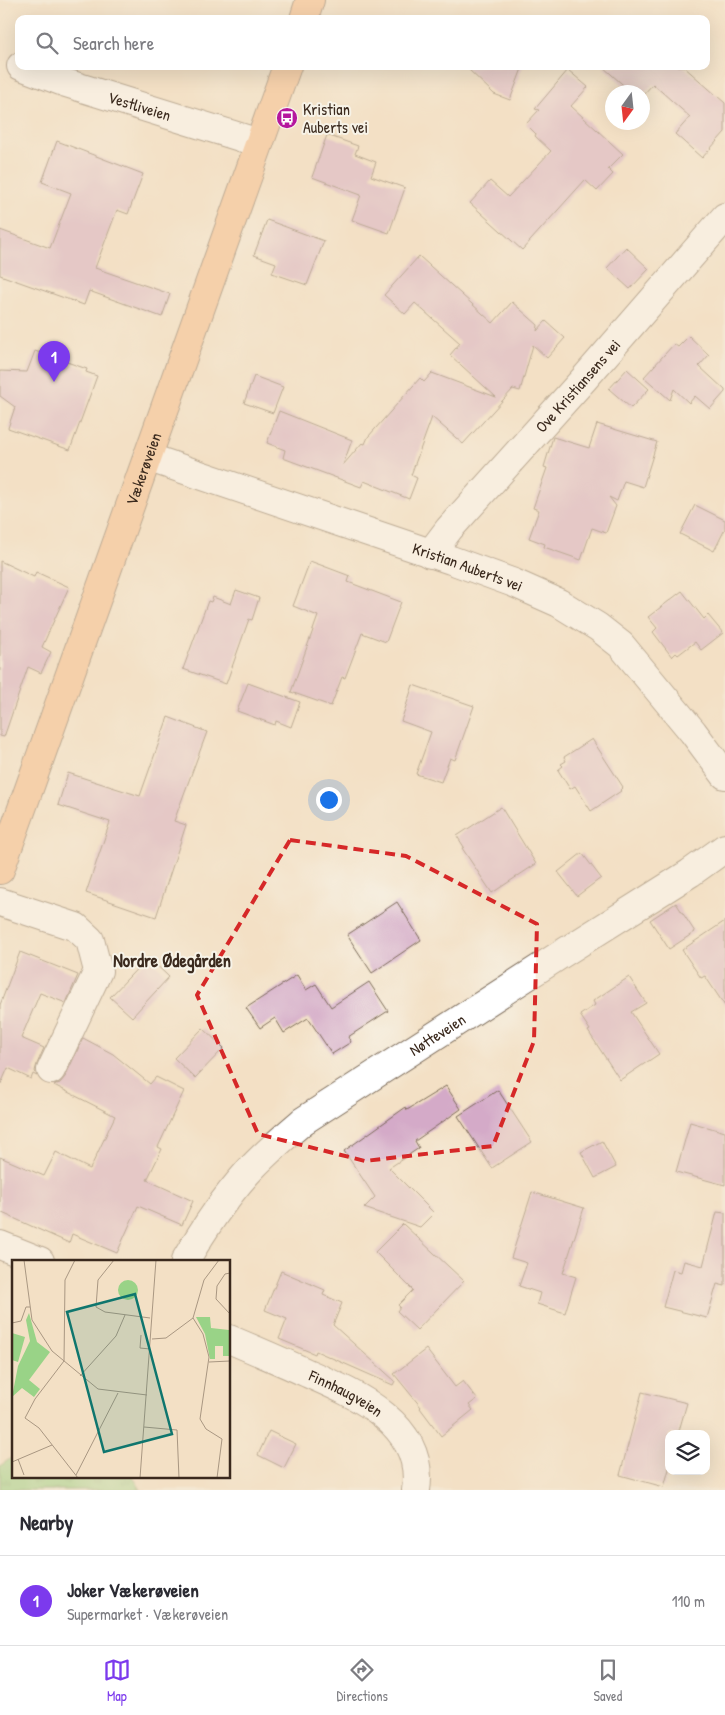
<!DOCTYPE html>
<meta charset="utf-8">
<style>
body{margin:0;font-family:"Patrick Hand",sans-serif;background:#f2f2f3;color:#2b2b33}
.controls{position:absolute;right:15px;bottom:15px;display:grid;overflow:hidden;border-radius:10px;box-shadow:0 5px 20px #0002}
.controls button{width:45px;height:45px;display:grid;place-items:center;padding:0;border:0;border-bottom:1px solid #e1e1e2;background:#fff;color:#2b2b33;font:25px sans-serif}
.compass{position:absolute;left:605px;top:85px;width:45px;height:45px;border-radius:50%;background:#fff;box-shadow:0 5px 20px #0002;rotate:195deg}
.you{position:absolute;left:328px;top:799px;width:18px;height:18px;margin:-12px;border:4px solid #fff;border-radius:50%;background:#1a73e8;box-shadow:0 0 0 8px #1a73e833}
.badge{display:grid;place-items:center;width:32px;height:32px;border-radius:50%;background:#7c3aed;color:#fff;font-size:16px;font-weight:700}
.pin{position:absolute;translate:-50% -41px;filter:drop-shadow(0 1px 2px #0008)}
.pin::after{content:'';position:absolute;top:26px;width:18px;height:15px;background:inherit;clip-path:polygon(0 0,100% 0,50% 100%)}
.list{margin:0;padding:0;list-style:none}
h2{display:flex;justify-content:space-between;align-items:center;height:65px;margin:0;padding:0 20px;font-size:21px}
h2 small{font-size:16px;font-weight:400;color:#7c7c81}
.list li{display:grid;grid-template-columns:32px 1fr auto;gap:15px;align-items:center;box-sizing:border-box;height:90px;padding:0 20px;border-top:1px solid #e1e1e2}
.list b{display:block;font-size:19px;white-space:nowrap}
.list p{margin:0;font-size:16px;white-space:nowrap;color:#7c7c81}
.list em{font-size:16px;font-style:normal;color:#7c7c81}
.icon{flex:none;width:28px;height:28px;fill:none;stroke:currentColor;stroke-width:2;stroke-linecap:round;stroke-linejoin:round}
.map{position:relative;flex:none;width:725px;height:1490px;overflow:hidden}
.search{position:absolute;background:#fff;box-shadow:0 5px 20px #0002;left:15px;right:15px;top:15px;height:55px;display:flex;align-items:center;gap:12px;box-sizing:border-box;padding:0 18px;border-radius:10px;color:#7c7c81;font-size:19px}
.sheet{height:155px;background:#fff}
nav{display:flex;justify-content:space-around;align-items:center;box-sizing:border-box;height:70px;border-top:1px solid #e1e1e2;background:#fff;font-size:14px;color:#7c7c81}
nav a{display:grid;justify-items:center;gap:2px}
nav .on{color:#7c3aed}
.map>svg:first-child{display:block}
</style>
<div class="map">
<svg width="725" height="1490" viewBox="0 0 725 1490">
<defs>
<pattern id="park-tufts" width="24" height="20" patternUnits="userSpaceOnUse" patternTransform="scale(1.25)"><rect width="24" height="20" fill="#99d387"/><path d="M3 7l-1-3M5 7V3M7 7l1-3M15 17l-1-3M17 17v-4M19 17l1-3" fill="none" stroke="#85b574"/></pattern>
</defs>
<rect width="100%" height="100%" fill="#f7f3e8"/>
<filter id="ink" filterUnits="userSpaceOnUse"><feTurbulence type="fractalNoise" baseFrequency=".02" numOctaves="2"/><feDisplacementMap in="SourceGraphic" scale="10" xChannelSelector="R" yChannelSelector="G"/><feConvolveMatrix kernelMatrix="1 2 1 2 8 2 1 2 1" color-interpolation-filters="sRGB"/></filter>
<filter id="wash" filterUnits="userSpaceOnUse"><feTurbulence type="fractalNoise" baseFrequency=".0096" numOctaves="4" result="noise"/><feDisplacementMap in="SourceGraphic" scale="20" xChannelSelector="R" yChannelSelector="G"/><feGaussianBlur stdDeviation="1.12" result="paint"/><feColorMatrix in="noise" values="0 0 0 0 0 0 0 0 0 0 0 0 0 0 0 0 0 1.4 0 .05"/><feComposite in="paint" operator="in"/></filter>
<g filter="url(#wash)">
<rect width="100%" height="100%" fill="#f3e0c5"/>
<path fill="url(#park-tufts)" stroke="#6a7e52" d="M14 1456V1476H130L135 1480 141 1490H0V1466Z"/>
<g id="blocks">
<path fill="#d4aac8" d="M465 66H523L510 100 494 94Z
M602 66H683L725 103V132L702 158 675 134 690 117 653 84 642 96V92H631Z
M568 70 588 87 571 106 623 154 608 169 613 174 597 191 585 180 522 250 470 203 490 181 508 197 551 151 535 136 536 134 526 124 539 110 535 109Z
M327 135 358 146 355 154 376 162 371 176 405 188 389 233 352 220 361 195 312 177Z
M57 141 143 174 128 214 117 210 95 268 170 294 162 317 89 291 84 305 0 275V230L50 248 71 193 42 182Z
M267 220 324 241 307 285 272 273 276 263 254 255Z
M626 247 649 269 630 289 607 268Z
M419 256 493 323 512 302 538 325 537 331 546 321 565 338 547 358 533 345 520 391 513 389 463 444 432 417 411 475 417 478 409 499 364 481 361 487 283 458 285 450 267 443 279 411 352 440 343 465 362 443 365 444 368 437 420 378 424 382 432 373 496 397 450 355 460 343 415 303 405 314 384 295Z
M689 336 709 355 699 366 725 390V392L710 409 695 396 689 403 674 389 670 400 644 377 674 344 678 347Z
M35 351 87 369 86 372 97 376 70 450 8 428 15 407 0 396V371L27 372Z
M627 369 649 389 631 408 609 389Z
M254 376 283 387 273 413 244 403Z
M597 424 657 442 643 487 624 481 617 501 609 497 616 506 606 533 592 528 581 560 544 547 545 544 529 538 539 510 533 508 547 468 544 467 553 437 589 448Z
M695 505 725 520V529L714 551 680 534Z
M0 561 34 577 36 572 69 587 42 647 51 652 41 673 28 667 4 737 0 736Z
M310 561 350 576 348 582 401 602 386 642 362 633 345 678 342 677 331 706 291 692 318 616 293 606Z
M236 590 259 598 252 620 249 619 226 684 183 669 208 601 211 602 213 597 231 604Z
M682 591 704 619 708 615 723 633 701 650 695 642 678 655 676 653 672 657 653 632 657 628 648 617Z
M248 683 300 702 291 727 276 721 275 725 237 711Z
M413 685 474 706 455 760 450 758 441 782 416 774 431 732 401 721Z
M168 717 207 732 174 821 186 825 156 917 86 893 110 822 58 805 68 773 140 796Z
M592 739 623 787 620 790 621 791 591 811 575 786 570 789 558 770 563 766 561 764 566 761 564 757Z
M501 807 536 864 492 893 462 848 464 847 457 836Z
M582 853 601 878 577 896 558 872Z
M397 902 421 940 372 973 347 935Z
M676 903 695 932 669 949 650 920Z
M725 921V1006L705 976 701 978 682 950Z
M20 952 78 975 66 1003 40 993 21 1038 44 1048 37 1064 35 1071 37 1076 33 1074 31 1079 8 1068 0 1086V1005Z
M148 957 169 977 132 1017 110 997Z
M297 975 306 990 316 984 331 1007 369 982 388 1011 348 1037 351 1042 332 1054 308 1018 284 1033 275 1018 260 1028 246 1008Z
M629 977 646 1003 631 1012 659 1054 620 1080 588 1031 590 1030 580 1015 595 1005 593 1001Z
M203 1028 224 1048 195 1078 174 1058Z
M83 1038 113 1054 150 1084 156 1077 184 1091 158 1147 162 1149 147 1180 193 1201 182 1225 138 1206 117 1253 72 1234 69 1243 0 1212V1157L44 1176 56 1152 90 1169 115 1116 54 1085 60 1083 65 1077Z
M446 1086 461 1109 415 1141 419 1148 389 1168 434 1213 420 1227 364 1208 375 1197 344 1151 406 1107 407 1110Z
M498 1090 532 1142 492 1168 458 1116Z
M690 1122 725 1132V1185L676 1172Z
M602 1141 616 1167 595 1178 581 1152Z
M532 1192 584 1208 563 1273 576 1277 565 1313 537 1304 540 1293 519 1286 527 1263 511 1258Z
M717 1212 725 1213V1286L717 1284 707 1318 663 1307 673 1270 681 1272 684 1261 703 1266Z
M403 1224 464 1281 417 1330 397 1311 400 1307 398 1305 413 1290 375 1252Z
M281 1271 325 1290 323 1295 342 1303 333 1325 395 1381 393 1385 316 1351 315 1354 279 1339 287 1319 265 1310Z
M426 1349 455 1387 463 1381 477 1399 469 1405 473 1410 441 1436 420 1408 421 1407 394 1374Z
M642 1392 687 1403 678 1434H669V1469L664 1487 620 1475Z
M269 1431 296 1444 284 1468 258 1455Z"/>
</g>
</g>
<g filter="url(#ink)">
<use href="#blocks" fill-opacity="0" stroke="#7b6a58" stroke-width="1"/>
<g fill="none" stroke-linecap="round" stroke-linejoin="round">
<g stroke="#7b6a58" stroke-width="30">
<g id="minor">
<path id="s1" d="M21 66 66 83 259 143"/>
<path id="s2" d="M147 457 451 560 514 583 559 603 598 627 621 645 693 732 725 775"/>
<path id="s3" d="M430 554 449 529 584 379 725 217"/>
<path d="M0 902 76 927 90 940 98 971 51 1070"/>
<path d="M0 1245 40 1261"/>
<path id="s4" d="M185 1261C203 1230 223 1200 247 1173 264 1154 283 1138 303 1121L560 955 690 873 725 848"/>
<path id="s5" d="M229 1339C255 1350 281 1361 307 1373 355 1394 426 1424 416 1490"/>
</g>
</g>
<g stroke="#7b6a58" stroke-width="30">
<g id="major">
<path d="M304 19 310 0"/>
<path id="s6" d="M0 870 287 66"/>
</g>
</g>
<use href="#minor" stroke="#fff" stroke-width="28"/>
<use href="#major" stroke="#f9bc8a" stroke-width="28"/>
</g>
</g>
<path d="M0 0H725V1490H0ZM290 840 406 856 537 924 534 1041 493 1146 365 1161 258 1134 197 995Z" fill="#f3e0c5" fill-opacity=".55" fill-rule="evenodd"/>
<path fill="none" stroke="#d62828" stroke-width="4" stroke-dasharray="10 6" stroke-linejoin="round" d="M290 840 406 856 537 924 534 1041 493 1146 365 1161 258 1134 197 995Z"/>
<defs>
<g id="bus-disc" transform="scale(1.125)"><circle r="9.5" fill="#b5179e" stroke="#f7f3e8"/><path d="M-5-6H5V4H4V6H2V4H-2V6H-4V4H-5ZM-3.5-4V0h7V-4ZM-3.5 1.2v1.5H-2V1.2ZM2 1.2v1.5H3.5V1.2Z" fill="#fff"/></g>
</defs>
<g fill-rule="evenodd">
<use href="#bus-disc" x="287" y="118"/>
</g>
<g text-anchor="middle" stroke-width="4" stroke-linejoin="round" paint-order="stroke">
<g font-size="16" fill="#3b2a1e" stroke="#f7f3e8">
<text dy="6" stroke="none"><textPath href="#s1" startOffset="125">Vestliveien</textPath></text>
<text dy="6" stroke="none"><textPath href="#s3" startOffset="224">Ove Kristiansens vei</textPath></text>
<text dy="6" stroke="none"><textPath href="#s6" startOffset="426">Vækerøveien</textPath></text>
<text dy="6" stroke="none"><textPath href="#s2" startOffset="339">Kristian Auberts vei</textPath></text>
<text dy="6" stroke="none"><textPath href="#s4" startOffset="344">Nøtteveien</textPath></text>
<text dy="6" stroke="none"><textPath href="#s5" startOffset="129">Finnhaugveien</textPath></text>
</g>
<g font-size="16" fill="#3b2a1e" stroke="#f7f3e8" text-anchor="start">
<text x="303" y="115">Kristian<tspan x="303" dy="18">Auberts vei</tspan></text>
</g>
<g font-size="18" font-weight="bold" fill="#3b2a1e" stroke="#f7f3e8">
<text x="172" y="967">Nordre Ødegården</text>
</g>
</g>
<g transform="translate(12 1260)">
<rect width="218" height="218" fill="#f3e0c5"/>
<path d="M17 53 25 82 38 92 17 120 28 129 22 137 10 128 0 137 6 106 18 81 14 60ZM0 73 13 77 6 102 0 100Z" fill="#99d387"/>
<path d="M106 30a10 10 0 1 1 20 0a10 10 0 1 1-20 0ZM184 57H198L199 68 217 70V96H211V86H203V99H198L193 74Z" fill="#99d387"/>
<path fill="none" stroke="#a99782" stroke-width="1" d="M12 0 20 60 40 91 86 129 135 135M102 0 86 20 84 47 93 52 138 58M218 13 213 14 205 26 204 39 218 54M181 58 191 74 197 97 188 159 194 169 210 179M0 63 9 61 14 47H18M129 75 128 88 138 89M140 79 154 78 181 58 192 20 207 0M197 102 218 101M68 116 104 76 113 55M13 158 23 139 52 101 53 20 63 0M13 158 27 168 66 218M132 167 165 170 167 218M6 199 12 215M0 202 40 185M64 215 106 133M128 218 144 0M205 218 210 179"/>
<path fill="#0f766e" fill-opacity="0.15" stroke="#0f766e" stroke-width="2.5" d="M123 34 160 174 92 192 55 52Z"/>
<rect width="218" height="218" fill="none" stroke="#3b2a1e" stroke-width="2.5"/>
</g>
</svg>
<div class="controls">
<button><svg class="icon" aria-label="layers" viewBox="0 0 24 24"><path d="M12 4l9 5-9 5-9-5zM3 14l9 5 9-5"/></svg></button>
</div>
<svg class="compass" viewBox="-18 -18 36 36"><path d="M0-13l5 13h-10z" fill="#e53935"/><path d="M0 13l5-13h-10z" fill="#7c7c81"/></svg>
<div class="you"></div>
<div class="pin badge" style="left:54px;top:382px">1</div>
<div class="search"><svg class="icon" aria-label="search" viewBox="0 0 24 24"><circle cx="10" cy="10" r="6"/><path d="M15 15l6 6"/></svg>Search here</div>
</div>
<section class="sheet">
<h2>Nearby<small></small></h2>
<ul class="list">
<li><span class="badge">1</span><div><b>Joker Vækerøveien</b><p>Supermarket · Vækerøveien</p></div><em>110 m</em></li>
</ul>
</section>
<nav>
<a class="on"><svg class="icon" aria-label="map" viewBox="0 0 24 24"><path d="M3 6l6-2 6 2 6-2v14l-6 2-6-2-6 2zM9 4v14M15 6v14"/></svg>Map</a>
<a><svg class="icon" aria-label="directions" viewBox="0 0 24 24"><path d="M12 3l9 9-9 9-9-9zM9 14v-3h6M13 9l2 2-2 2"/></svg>Directions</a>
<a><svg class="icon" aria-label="saved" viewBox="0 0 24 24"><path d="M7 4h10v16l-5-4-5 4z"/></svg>Saved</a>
</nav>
